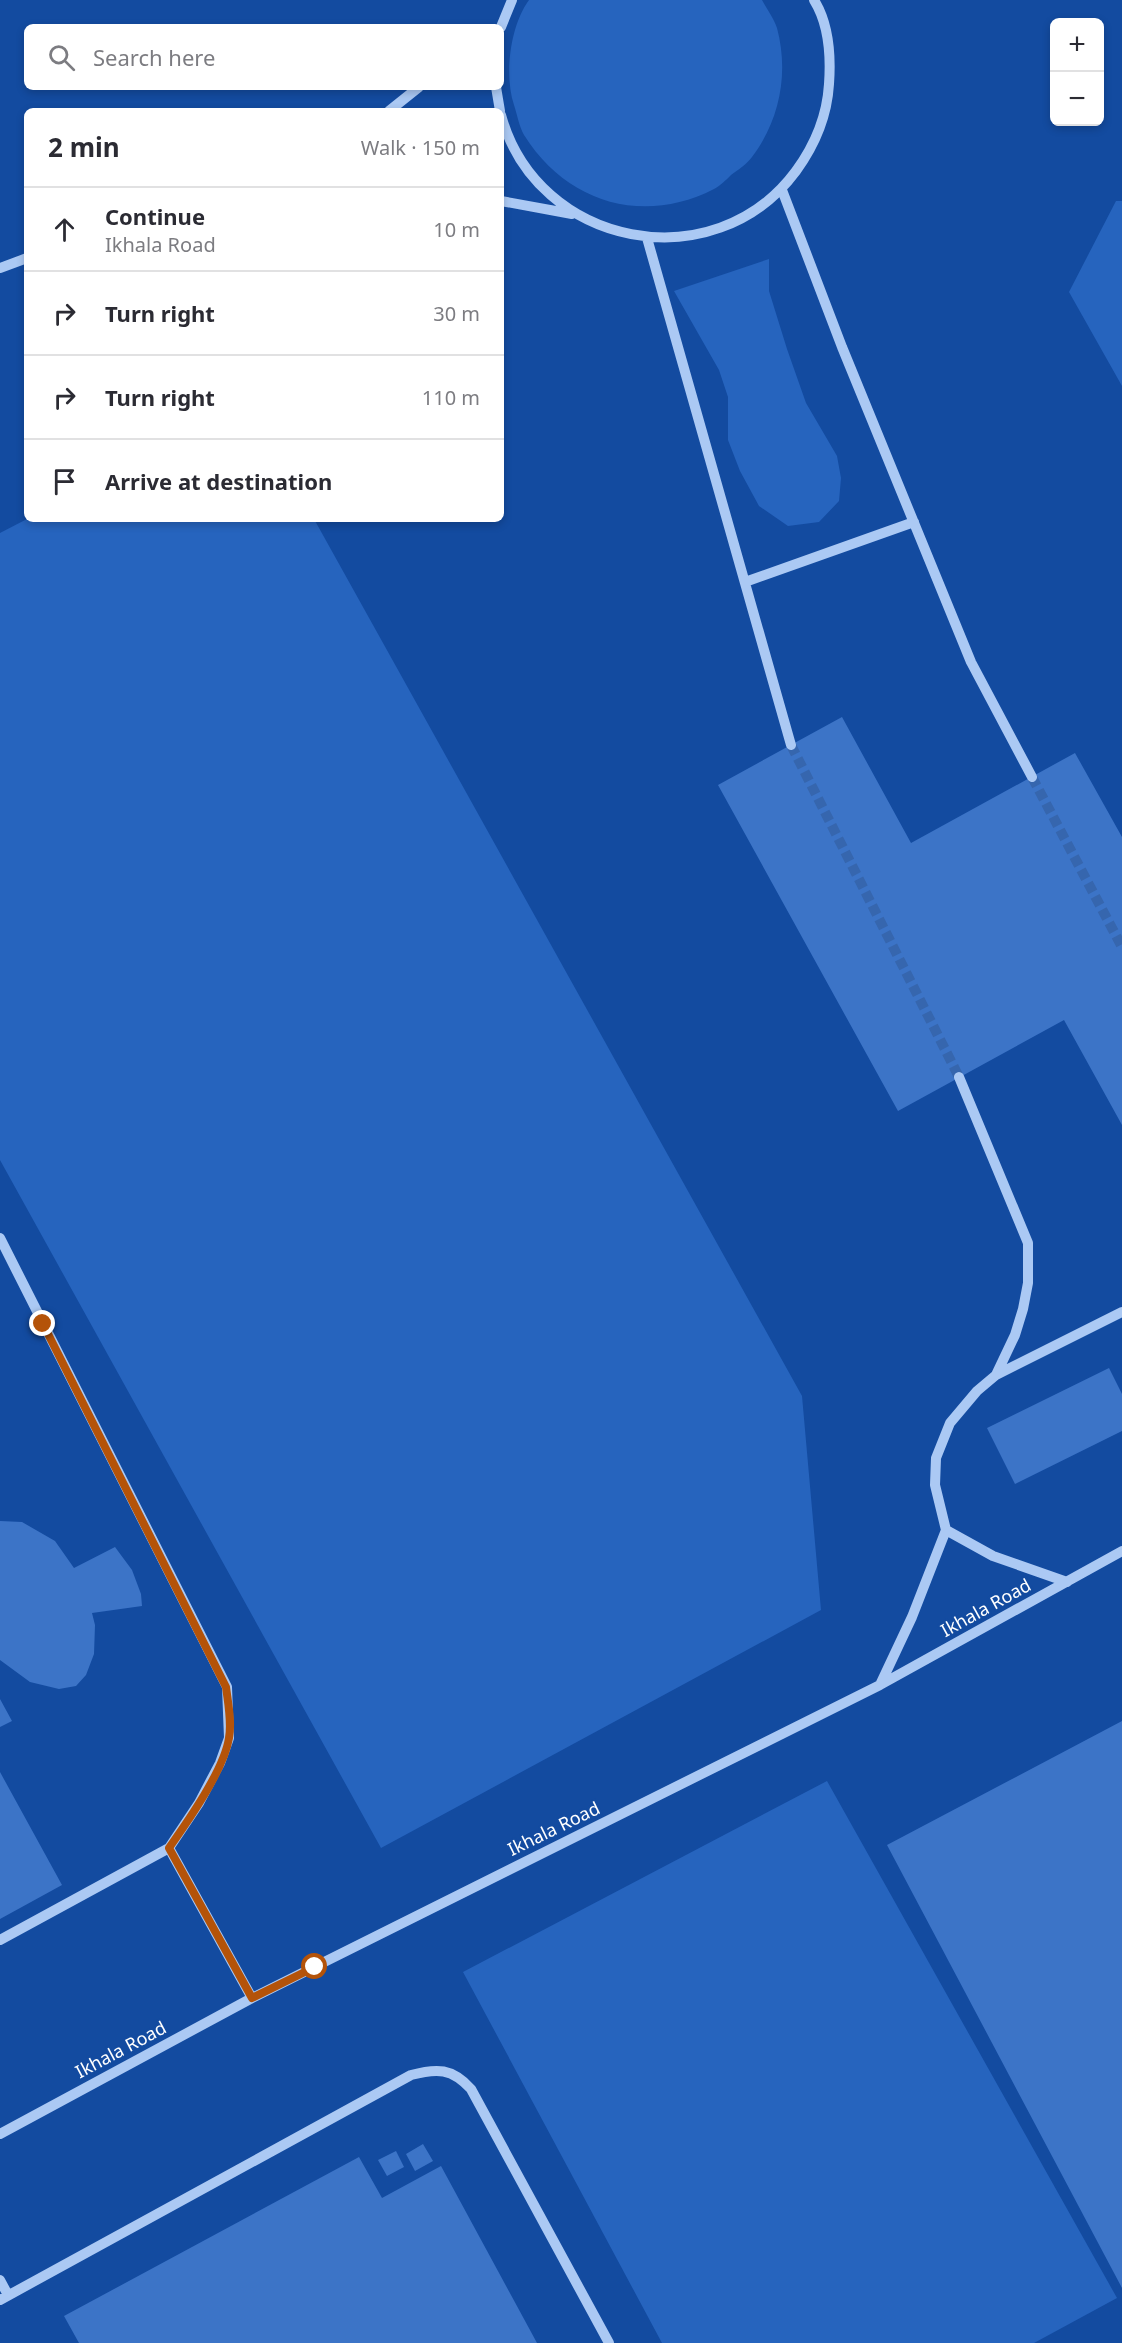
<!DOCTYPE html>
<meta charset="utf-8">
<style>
body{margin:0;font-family:"Noto Sans",sans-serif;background:#f2f2f3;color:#2b2b33}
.controls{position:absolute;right:18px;top:18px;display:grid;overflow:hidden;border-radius:9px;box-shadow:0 3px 9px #0003}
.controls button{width:54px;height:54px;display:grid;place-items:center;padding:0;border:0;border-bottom:2px solid #e1e1e2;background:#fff;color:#2b2b33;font:30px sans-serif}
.stop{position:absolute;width:18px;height:18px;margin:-14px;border:4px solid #b45309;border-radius:50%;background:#fff}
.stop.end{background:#b45309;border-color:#fff;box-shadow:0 2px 6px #0008}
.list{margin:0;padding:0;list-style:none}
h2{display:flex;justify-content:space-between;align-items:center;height:78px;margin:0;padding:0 24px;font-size:26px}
h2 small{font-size:20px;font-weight:400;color:#7c7c81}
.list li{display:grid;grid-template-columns:39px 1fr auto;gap:18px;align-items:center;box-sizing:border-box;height:84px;padding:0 24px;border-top:2px solid #e1e1e2}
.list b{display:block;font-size:22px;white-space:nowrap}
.list p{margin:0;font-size:20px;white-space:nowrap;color:#7c7c81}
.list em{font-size:20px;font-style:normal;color:#7c7c81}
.icon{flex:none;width:33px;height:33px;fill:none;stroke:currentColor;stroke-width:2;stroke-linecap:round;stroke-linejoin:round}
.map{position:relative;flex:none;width:1122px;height:2343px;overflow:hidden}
.search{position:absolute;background:#fff;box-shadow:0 3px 9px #0003;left:24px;top:24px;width:480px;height:66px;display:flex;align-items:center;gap:15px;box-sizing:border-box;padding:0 21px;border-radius:9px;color:#7c7c81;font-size:22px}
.panel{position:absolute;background:#fff;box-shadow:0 3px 9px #0003;left:24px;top:108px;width:480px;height:414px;border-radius:9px}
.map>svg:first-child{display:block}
</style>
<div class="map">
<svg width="1122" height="2343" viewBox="0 0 1122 2343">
<rect width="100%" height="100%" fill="#134ba0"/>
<path fill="#2664be" d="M529 0H762C767 9 774 19 777 28 789 73 780 120 752 157 747 164 738 170 731 175 726 180 720 186 714 189 642 226 566 202 524 135 519 126 517 114 514 105 504 75 510 26 529 0Z
M1116 201H1122V386L1069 292Z
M769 259V291L787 349 806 403 837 456 841 478 839 501 819 522 788 526 759 506 740 471 728 440V397L719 370 674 291Z
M27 519H314L802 1396 821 1610 381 1848 0 1160V533Z
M827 1781 1117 2298 1034 2343H662L463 1972Z"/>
<path fill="#3c74c7" d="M842 717 911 843 1075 753 1122 837V1125L1064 1020 898 1111 718 785Z
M1109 1368 1122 1394V1431L1015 1484 987 1428Z
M0 1521 22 1522 55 1541 74 1568 115 1547 132 1570 141 1594 142 1606 92 1613 95 1625 94 1654 86 1675 76 1686 59 1689 30 1682 0 1660Z
M0 1699 12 1721 0 1727Z
M1122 1721V2288L887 1845Z
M0 1772 62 1885 0 1919Z
M423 2144 433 2161 415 2171 406 2154Z
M396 2151 404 2167 387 2176 378 2160Z
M359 2157 382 2198 441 2166 537 2343H79L64 2316Z"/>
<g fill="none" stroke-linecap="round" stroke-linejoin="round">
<path stroke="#3666ae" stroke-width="10" stroke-dasharray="10 5" stroke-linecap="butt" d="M791 745 959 1077
M1032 777 1122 947"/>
<path stroke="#abc9f4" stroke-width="10" d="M501 27 512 0
M496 87 500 111
M389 111 419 87
M501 115C537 247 714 282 796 171 815 145 827 117 829 84 831 56 829 24 814 0
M782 190 842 347 971 662 1032 777
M501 201 572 214
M647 238 791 745
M0 268 27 258
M745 582 914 522
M959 1077 1028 1243V1283L1023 1309 1015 1335 996 1375 977 1391 950 1423 936 1458 935 1485 946 1530 993 1556 1067 1582
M0 1238 227 1687 229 1738 220 1763 199 1803 169 1848 0 1940
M996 1375 1122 1312
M880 1685 912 1617 946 1530
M169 1848 252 1998
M0 2134 252 1998 880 1685 1122 1551
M0 2280 8 2295
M0 2300 411 2075C437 2068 452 2068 471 2089L609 2343"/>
</g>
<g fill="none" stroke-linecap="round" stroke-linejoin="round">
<path stroke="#b45309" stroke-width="8" d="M43 1324 226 1687C228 1703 232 1722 229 1738 224 1770 188 1821 169 1848L252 1998 315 1967"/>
</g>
<g text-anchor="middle" stroke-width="4.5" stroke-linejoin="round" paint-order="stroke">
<g font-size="18" fill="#fff" stroke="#134ba0">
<text transform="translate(986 1608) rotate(-29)" y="6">Ikhala Road</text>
<text transform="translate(554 1829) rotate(-26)" y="6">Ikhala Road</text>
<text transform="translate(121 2050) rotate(-28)" y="6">Ikhala Road</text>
</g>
</g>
</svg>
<div class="controls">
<button>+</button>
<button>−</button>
</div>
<div class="stop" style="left:315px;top:1967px"></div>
<div class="stop end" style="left:43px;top:1324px"></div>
<div class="search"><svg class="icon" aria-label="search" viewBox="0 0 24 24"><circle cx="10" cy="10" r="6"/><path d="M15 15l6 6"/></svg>Search here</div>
<section class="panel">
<h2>2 min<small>Walk · 150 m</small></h2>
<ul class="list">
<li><svg class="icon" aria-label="ahead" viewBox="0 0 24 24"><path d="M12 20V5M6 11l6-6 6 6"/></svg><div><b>Continue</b><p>Ikhala Road</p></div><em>10 m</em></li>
<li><svg class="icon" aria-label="right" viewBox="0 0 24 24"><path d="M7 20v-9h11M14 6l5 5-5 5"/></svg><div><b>Turn right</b></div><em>30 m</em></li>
<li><svg class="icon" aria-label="right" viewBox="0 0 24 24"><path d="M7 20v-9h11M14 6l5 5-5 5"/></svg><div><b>Turn right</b></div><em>110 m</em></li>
<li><svg class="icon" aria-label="arrive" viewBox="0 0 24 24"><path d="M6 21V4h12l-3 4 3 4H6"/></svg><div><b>Arrive at destination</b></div></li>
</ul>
</section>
</div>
